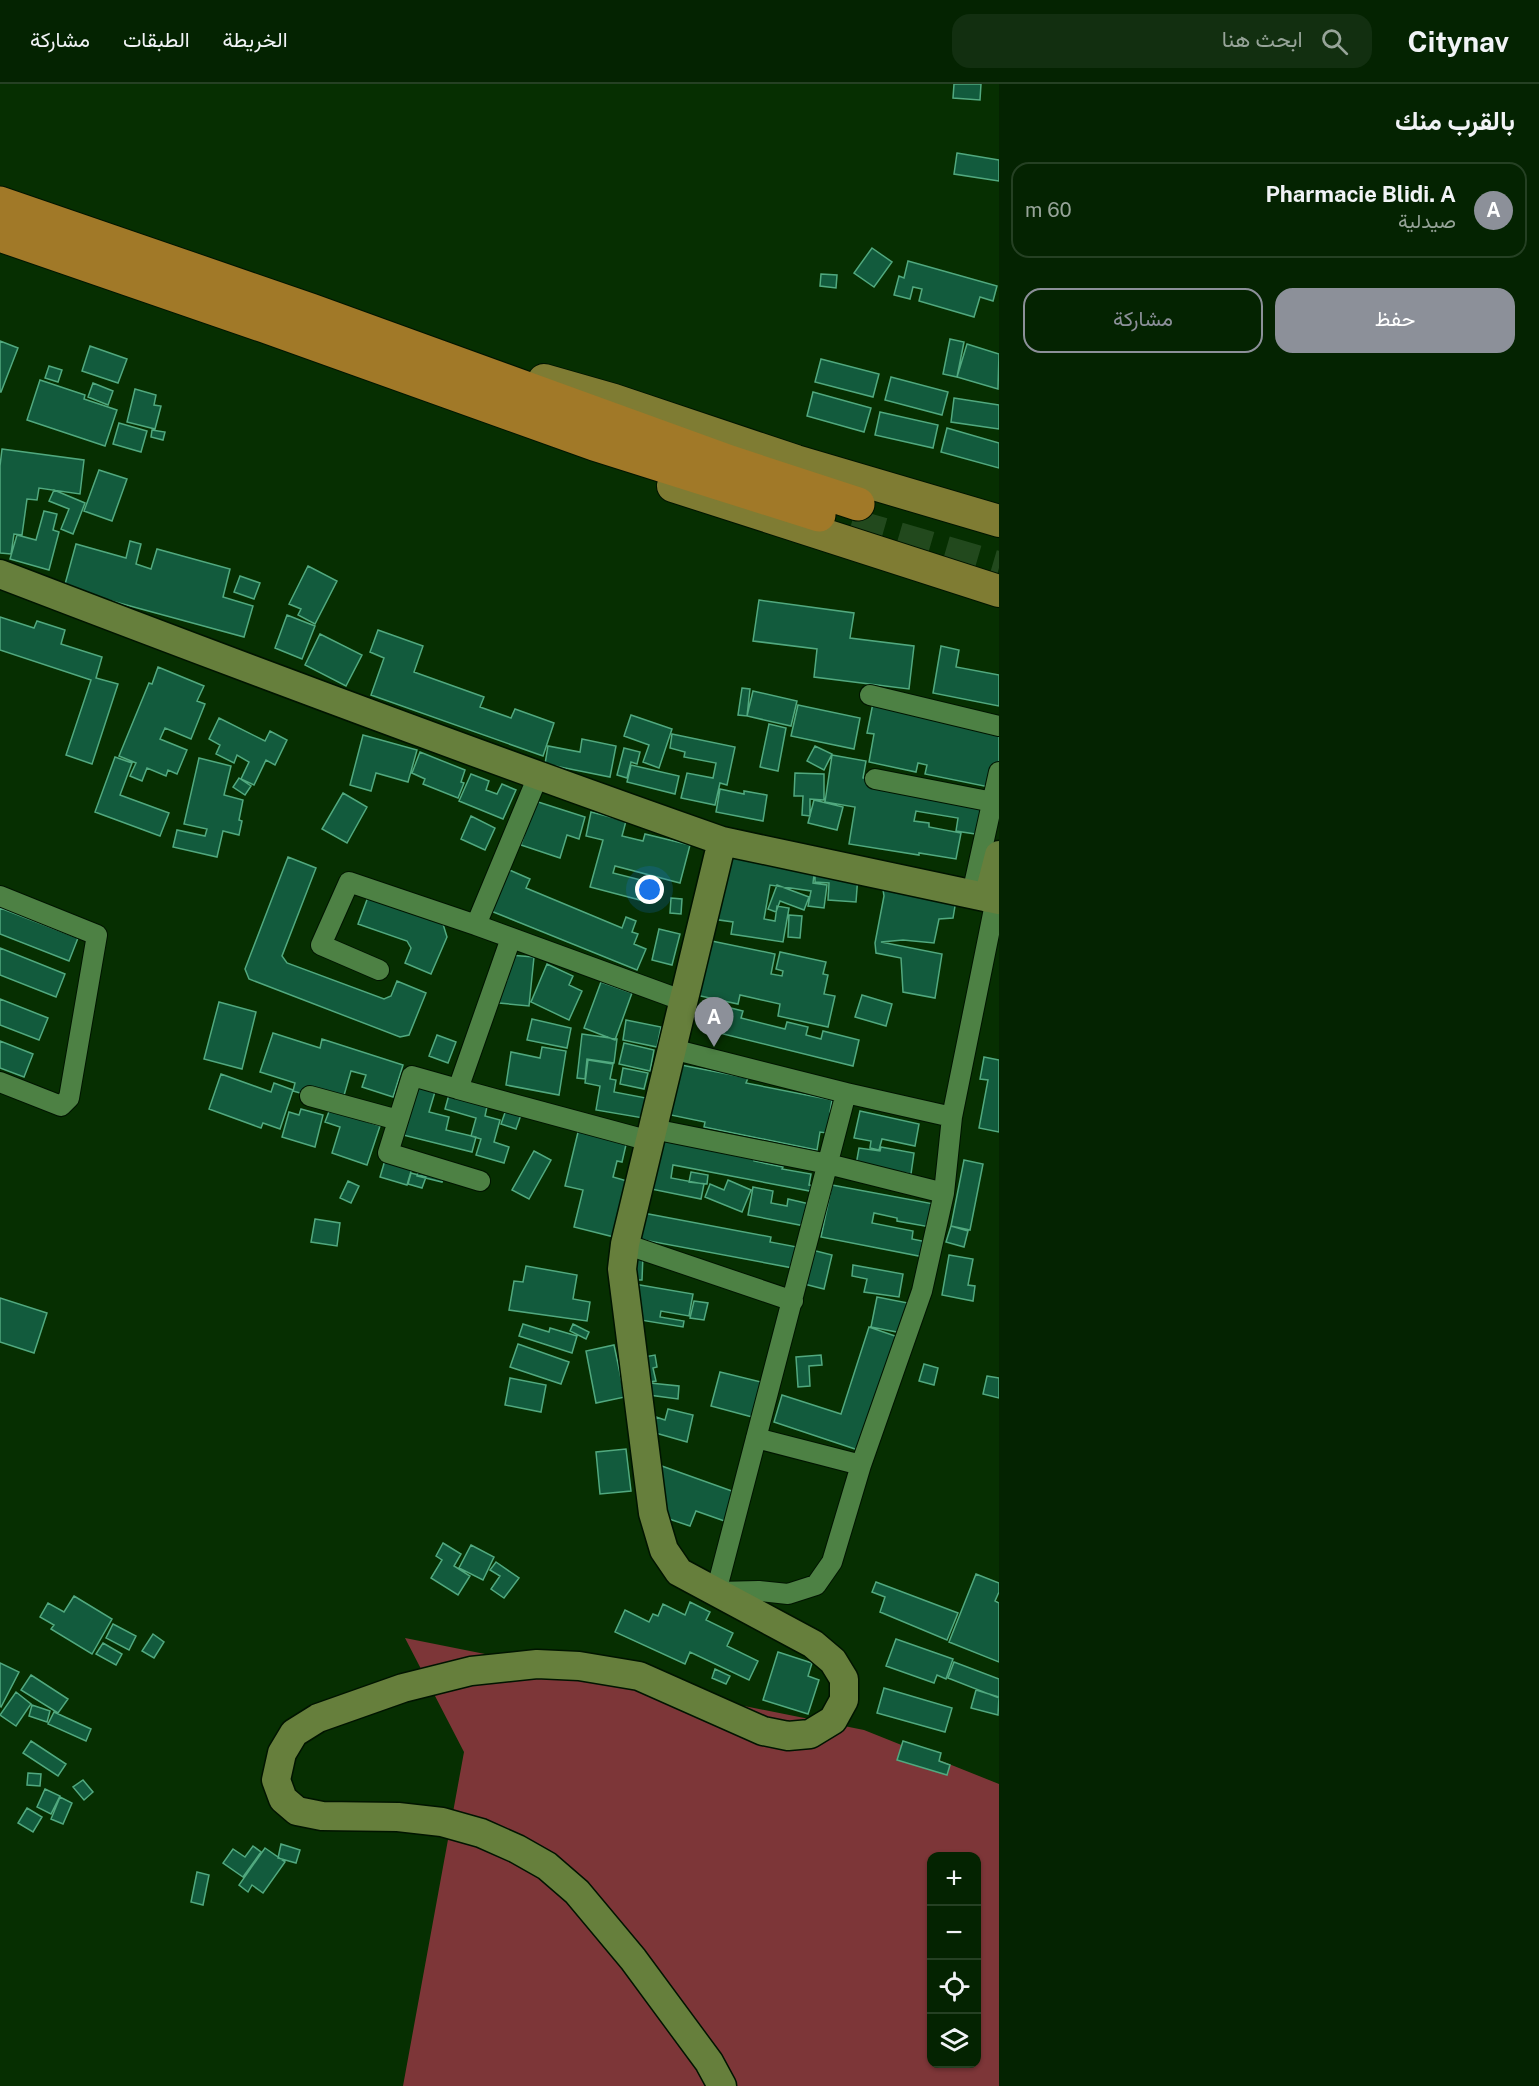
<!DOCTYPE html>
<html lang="ar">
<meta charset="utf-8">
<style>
body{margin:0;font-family:"Public Sans",Vazirmatn,sans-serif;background:#122f10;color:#f1f3f6;direction:rtl}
.controls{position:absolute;right:18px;bottom:18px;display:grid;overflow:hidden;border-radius:12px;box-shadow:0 2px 4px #0004}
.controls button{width:54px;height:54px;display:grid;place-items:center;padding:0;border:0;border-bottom:2px solid #254023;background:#042301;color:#f1f3f6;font:30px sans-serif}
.you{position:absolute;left:650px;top:806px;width:21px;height:21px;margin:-15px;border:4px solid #fff;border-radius:50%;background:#1a73e8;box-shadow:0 0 0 9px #1a73e833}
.badge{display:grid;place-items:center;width:39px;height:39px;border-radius:50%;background:#8c9099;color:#fff;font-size:20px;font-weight:700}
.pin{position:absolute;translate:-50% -50px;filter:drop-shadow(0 2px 3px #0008)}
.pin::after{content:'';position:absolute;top:32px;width:21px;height:18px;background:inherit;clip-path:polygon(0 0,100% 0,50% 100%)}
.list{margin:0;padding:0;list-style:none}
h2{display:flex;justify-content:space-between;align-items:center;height:78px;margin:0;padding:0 24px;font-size:26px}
h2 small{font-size:20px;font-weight:400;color:#97a499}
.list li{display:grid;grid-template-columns:39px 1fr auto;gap:18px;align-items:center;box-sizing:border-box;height:96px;margin:0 12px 12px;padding:0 12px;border:2px solid #254023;border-radius:18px}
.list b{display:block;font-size:22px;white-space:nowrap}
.list p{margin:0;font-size:20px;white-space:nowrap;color:#97a499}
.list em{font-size:20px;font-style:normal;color:#97a499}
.actions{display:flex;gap:12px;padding:18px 24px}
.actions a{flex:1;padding:14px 0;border:2px solid #8c9099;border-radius:18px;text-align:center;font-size:21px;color:#8c9099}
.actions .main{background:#8c9099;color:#fff}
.icon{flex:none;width:33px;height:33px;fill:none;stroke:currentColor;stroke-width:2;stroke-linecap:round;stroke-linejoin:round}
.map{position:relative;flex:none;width:999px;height:2002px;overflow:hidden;direction:ltr}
header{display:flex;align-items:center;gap:36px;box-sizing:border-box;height:84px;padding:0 30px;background:#042301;border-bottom:2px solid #254023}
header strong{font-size:28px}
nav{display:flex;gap:33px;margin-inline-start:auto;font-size:21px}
.search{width:420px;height:54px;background:#122f10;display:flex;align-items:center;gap:15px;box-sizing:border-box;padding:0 21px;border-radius:18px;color:#97a499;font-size:22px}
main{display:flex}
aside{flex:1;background:#042301}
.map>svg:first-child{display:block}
</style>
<header>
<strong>Citynav</strong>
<div class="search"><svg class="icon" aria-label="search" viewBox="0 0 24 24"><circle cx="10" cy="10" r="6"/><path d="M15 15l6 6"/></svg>ابحث هنا</div>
<nav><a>الخريطة</a><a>الطبقات</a><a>مشاركة</a></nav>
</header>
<main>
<aside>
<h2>بالقرب منك<small></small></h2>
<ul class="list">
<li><span class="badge">A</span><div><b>Pharmacie Blidi. A</b><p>صيدلية</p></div><em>60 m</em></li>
</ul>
<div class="actions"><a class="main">حفظ</a><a>مشاركة</a></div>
</aside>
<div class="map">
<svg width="999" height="2002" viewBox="0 0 999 2002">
<rect width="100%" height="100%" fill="#062f01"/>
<path fill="#7d3638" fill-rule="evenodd" d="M405 1554 864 1646 999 1700V2002H403L464 1668ZM932 1772H976V1980H932Z"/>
<path fill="#125b3d" stroke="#51a97f" stroke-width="1.5" d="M954 0H981L980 16 953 14Z
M957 69 999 76V97L954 90Z
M872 164 892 178 874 203 854 189Z
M908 177 997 202 993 217 980 213 974 233 919 217 922 205 913 203 910 215 894 211 899 192 904 194Z
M821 190 837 191 836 204 820 202Z
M950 255 964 258 957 293 943 290Z
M0 257 18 264 1 308H0Z
M967 260 999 270 998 305 957 293Z
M90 262 127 275 118 299 82 287Z
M821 275 879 290 873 313 815 298Z
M49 282 62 286 58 298 45 294Z
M891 293 948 308 942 331 885 316Z
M40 296 85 311 84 315 117 326 105 362 27 336Z
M93 299 113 307 108 321 88 313Z
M135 305 156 311 154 321 161 322 155 345 127 338Z
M813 308 871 324 864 348 807 332Z
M954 314 999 321V345L951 338Z
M880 328 938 341 933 364 875 351Z
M119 339 147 347 141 368 113 360Z
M947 344 999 359V384L941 368Z
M152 346 165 348 163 356 151 353Z
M2 365 84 376 80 410 39 404 37 416 27 415 22 451 14 450 11 470 0 469V382Z
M99 386 127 395 112 437 84 427Z
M54 406 85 419 73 450 61 445 69 425 49 417Z
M44 427 57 430 53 446 59 448 49 486 10 475 17 451 36 456Z
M130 457 141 460 136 480 151 485 157 465 230 485 223 513 253 522 244 553 64 504 76 460 126 474Z
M308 482 337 497 315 540 298 531 301 525 289 520Z
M240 492 260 499 254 515 234 508Z
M759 516 854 529 850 554 914 562 909 605 814 593 817 565 753 557Z
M287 531 315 542 302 575 275 564Z
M0 533 34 544 37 537 65 546 61 560 102 573 96 594 118 600 92 680 66 671 91 596 0 566Z
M378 546 423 562 414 588 484 613 480 623 511 634 515 625 554 639 543 672 371 611 384 574 370 568Z
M320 550 362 571 346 602 305 581Z
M941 562 959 566 956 583 999 591V622L933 609Z
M158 583 204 602 197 617 205 620 191 655 165 644 160 655 187 666 177 690 168 686 166 692 147 684 142 697 130 692 136 679 119 672 149 599 152 600Z
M742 604 750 605 747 632 738 631Z
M753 607 797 617 791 642 747 632Z
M874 614 999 640V705L925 690 927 681 918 679 916 688 869 678 874 650 867 649Z
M798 621 860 634 854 665 791 652Z
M631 631 672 645 659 684 643 678 649 661 624 652Z
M219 634 265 657 270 647 287 656 275 681 266 676 254 701 241 695 249 678 237 671 234 679 216 670 220 661 209 655Z
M769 640 786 644 778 687 760 683Z
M672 650 735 663 727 701 720 699 715 721 681 714 687 689 713 694 716 679 684 673 685 668 670 664Z
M363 651 417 666 408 698 376 689 371 707 350 701Z
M582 655 616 662 610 693 545 680 548 662 580 668Z
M815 662 832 670 824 686 807 677Z
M624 664 640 668 637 680 631 678 627 694 617 691Z
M420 668 465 686 461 698 464 699 458 714 423 700 425 695 412 689Z
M832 671 866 677 863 694 938 707 993 720 988 752 956 747 958 734 916 727 914 737 929 739V743L961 749 956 775 919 769V771L849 760 855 723 825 718Z
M115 673 132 679 120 711 169 729 160 752 95 728Z
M199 674 231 682 224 711 243 716 239 736 242 737 239 751 223 747 217 773 173 763 177 746 205 752 207 745 184 740Z
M631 681 679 692 675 710 627 698Z
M795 689 824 690V716L810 715V732L802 731 803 712H794Z
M471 690 489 697 486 706 497 710 502 700 516 706 503 735 459 717Z
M239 694 251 702 245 711 233 703Z
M720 705 744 710V707L767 711 763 737 716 728Z
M343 709 367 723 347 759 322 745Z
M814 716 843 723 837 746 808 739Z
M535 717 585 733 579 755 567 751 560 774 521 761Z
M591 728 626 737 622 752 643 757 645 750 690 761 680 799 615 782 613 789 645 797 640 816 590 803 603 756 586 752Z
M471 732 495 744 485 766 461 755Z
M723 766 815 783 813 799 827 801 824 824 808 822 811 807 770 801 764 835 775 837 777 822 789 824 783 858 731 850 733 838 712 835Z
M288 773 316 784 282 872 287 879 384 915 391 912 397 897 426 909 409 951 400 953 249 895 245 885Z
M507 785 530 795 526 804 622 844 626 833 636 837 632 848 638 850 634 860 646 865 637 886 491 827Z
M815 788 858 791 856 818 828 816 829 799 815 798Z
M882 799 956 816 953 834 939 835 934 859 903 856 881 858 942 870 935 914 903 908 901 874 876 869 875 859 884 812Z
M649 801 660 803 659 811 648 809Z
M777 801 809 813 804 826 780 817 776 828 768 825Z
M368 813 443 840 447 853 431 890 405 879 411 864 407 857 358 840Z
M671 814 682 815 681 830 670 829Z
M0 824 78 854 69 877 0 850Z
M789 831 802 832 800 854 788 853Z
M659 845 680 850 672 881 652 876Z
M702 855 775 870 771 890 782 892 783 887 776 885 780 868 826 878 823 890 828 891 824 910 835 912 828 943 778 932 780 920 740 911 738 920 691 910Z
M0 864 65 890 56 913 0 891Z
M509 871 534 873 529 922 499 919 502 896H507Z
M547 880 573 892 569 901 582 907 569 936 531 918Z
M601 898 632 909 615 956 584 944Z
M862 911 892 920 886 942 855 933Z
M0 915 48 934 39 956 0 941Z
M219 918 256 928 242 985 204 975Z
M719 921 743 927 741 934 785 945 787 938 808 943 806 951 821 955 823 947 859 956 853 982 703 945 706 936 694 933 697 923 717 928Z
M532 935 571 944 567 964 527 956Z
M626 936 661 943 657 963 623 956Z
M273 949 320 964 322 955 403 981 393 1013 362 1003 366 991 351 987 343 1015 307 1011 293 1007 295 999 260 988Z
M582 950 617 955 614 979 587 975 585 995 577 994Z
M437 951 456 958 448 979 429 972Z
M0 957 33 970 24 993 0 984Z
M624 959 654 966 650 987 619 980Z
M542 963 566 967 559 1011 506 1001 511 968 540 974Z
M984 973 999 976V1048L979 1044 988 996 980 995Z
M588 976 613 980 610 995 616 996 614 1008 646 1014 643 1034 596 1026 600 1002 585 999Z
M676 980 748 994 746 999 832 1016 830 1028 838 1030 834 1050 820 1048 817 1066 704 1043 705 1038 666 1030Z
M623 984 648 989 644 1005 620 1000Z
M221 990 271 1008 274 999 293 1006 280 1045 263 1039 261 1044 209 1025Z
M413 996 437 1001 429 1028 449 1033 446 1046 476 1053 472 1068 399 1050Z
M450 1007 488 1018 485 1032 500 1036 494 1058 509 1063 504 1079 476 1071 481 1055 471 1052 476 1034 445 1025Z
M507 1023 522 1028 516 1045 501 1040Z
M301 1025 323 1031 315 1063 282 1053 289 1028 299 1031Z
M330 1025 380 1042 367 1081 332 1069 340 1043 325 1038Z
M860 1027 919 1040 915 1062 882 1055 879 1066 870 1064 871 1057 854 1054Z
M580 1040 628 1052 622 1078 617 1077 613 1093 627 1097 614 1153 574 1143 583 1106 565 1102Z
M655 1050 723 1067V1069L754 1075V1077L783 1083 782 1085 811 1090 809 1101 816 1102 815 1108 673 1081 671 1094 704 1100 701 1115 646 1104Z
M881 1063 914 1069 911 1090 856 1081 859 1064 880 1067Z
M388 1066 415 1074 407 1101 380 1093Z
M534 1067 551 1076 529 1115 512 1106Z
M964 1076 983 1080 970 1146 951 1142Z
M421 1077 446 1083 442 1098 417 1092Z
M691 1088 708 1091 707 1100 689 1098Z
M411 1089 426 1093 422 1104 408 1100Z
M728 1096 751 1106 742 1128 705 1113 710 1100 724 1106Z
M348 1097 359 1102 351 1119 340 1114Z
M832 1101 934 1120 930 1143 897 1137V1134L874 1129 872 1139 913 1147 912 1155 927 1158 924 1173 821 1153Z
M753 1103 773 1107 771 1119 787 1122 788 1115 814 1121 810 1143 748 1131Z
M638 1128 771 1153 770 1158 797 1163 793 1184 633 1154Z
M315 1135 340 1139 337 1162 311 1158Z
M951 1142 968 1147 964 1163 946 1158Z
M812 1166 832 1171 824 1205 804 1200Z
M630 1171H643L642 1196H628Z
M949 1171 973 1175 968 1201 975 1202 973 1217 942 1211Z
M853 1181 903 1190 899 1213 864 1208 867 1195 852 1192Z
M526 1182 577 1191 573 1215 590 1218 587 1237 509 1226 514 1197 523 1198Z
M634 1200 693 1210 689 1232 661 1227 660 1233 684 1237 683 1243 628 1234Z
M877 1213 908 1219 902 1249 871 1243Z
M0 1214 47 1229 34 1269 0 1258Z
M694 1217 708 1219 704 1236 690 1234Z
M523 1240 549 1248 550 1244 577 1252 572 1269 519 1252Z
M573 1240 589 1248 586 1255 570 1247Z
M869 1243 898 1253 861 1367 774 1338 782 1311 841 1330Z
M518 1260 569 1278 561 1300 510 1283Z
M614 1261 625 1313 596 1319 586 1267Z
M655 1271 657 1283 653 1284 656 1297 642 1299 638 1274Z
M821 1271 822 1281 809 1282 810 1302 798 1303 796 1273Z
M924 1280 938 1284 934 1301 919 1297Z
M720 1288 765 1299 756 1334 711 1322Z
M987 1292 999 1294V1314L983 1310Z
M510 1294 546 1301 541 1328 505 1321Z
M650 1299 679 1302 678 1315 649 1311Z
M668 1325 693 1331 687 1358 652 1348 656 1333 665 1336Z
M626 1365 631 1407 600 1410 596 1368Z
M659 1381 743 1411 733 1440 696 1427 690 1442 657 1431Z
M443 1459 461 1470 454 1482 470 1492 458 1511 431 1494 442 1476 436 1472Z
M471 1461 494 1473 483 1496 459 1484Z
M496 1478 519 1494 504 1514 491 1505 500 1492 490 1486Z
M976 1490 999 1499V1508L995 1517 999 1519V1578L949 1558Z
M876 1498 958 1529 947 1556 880 1528 885 1513 872 1508Z
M74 1512 112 1535 92 1570 51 1545 54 1541 40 1533 48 1519 64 1528Z
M690 1518 710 1528 706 1536 733 1549 727 1562 758 1577 749 1596 690 1568 685 1580 615 1548 625 1526 649 1538 653 1530 658 1532 663 1520 685 1531Z
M113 1540 136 1552 129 1566 106 1554Z
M153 1550 164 1558 154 1574 142 1567Z
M896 1555 953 1575 946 1595 937 1591 934 1599 886 1582Z
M103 1559 122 1570 116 1581 96 1570Z
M778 1568 812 1579 808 1592 819 1596 808 1630 763 1616Z
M954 1578 999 1595V1614L948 1594Z
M0 1579 19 1588 1 1623 0 1622Z
M715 1585 730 1592 726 1600 712 1594Z
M31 1591 68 1615 58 1629 21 1606Z
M884 1604 952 1624 945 1648 877 1629Z
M976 1606 999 1613 998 1631 971 1624Z
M16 1608 31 1620 16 1642 0 1631Z
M32 1621 50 1627 47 1638 29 1632Z
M54 1628 91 1645 86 1657 48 1640Z
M31 1657 66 1680 58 1692 23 1669Z
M903 1657 941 1669 939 1677 950 1681 947 1691 897 1676Z
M28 1689 41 1690 40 1702 27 1701Z
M83 1696 93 1708 84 1716 73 1703Z
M45 1705 60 1712 51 1730 37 1723Z
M60 1713 72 1719 63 1740 51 1735Z
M27 1724 42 1733 33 1748 18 1739Z
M281 1760 300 1766 296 1779 278 1774Z
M253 1762 261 1768 243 1793 223 1779 233 1765 245 1773Z
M265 1764 285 1778 263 1809 252 1801 248 1808 239 1801Z
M197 1788 209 1791 203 1821 191 1818Z"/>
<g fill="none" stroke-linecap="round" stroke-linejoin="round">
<path stroke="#22491d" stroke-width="33" stroke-dasharray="33 16" stroke-linecap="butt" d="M851 441 999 484"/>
<g stroke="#001400" stroke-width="22">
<path id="street" d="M870 611 999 642
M875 695 993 718
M972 810 999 688
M0 812 97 851 69 1014 61 1022 0 998
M476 841 538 692
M511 854 458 1005 650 1057
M379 886 321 861 349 798 476 841 684 917
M672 965 846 1009 952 1033
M458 1005 412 992 388 1069 480 1097
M846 1009 716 1508 759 1507 788 1510 816 1501 832 1478 861 1381 922 1207 944 1109 952 1033 996 815
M310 1012 398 1036
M653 1045 828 1080 944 1109
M625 1160 793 1217
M756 1354 861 1381"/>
</g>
<g stroke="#001400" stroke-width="31">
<path id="secondary" d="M0 490C240 582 480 672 722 757
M988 814 999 771
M722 2002 709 1978 633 1875 577 1808 547 1782 517 1765 481 1749 442 1738 398 1733 322 1732 297 1727 283 1715 276 1696 282 1669 294 1649 318 1634 403 1604 471 1587 537 1580 579 1582 639 1592 763 1647 788 1652 810 1650 833 1636 844 1616V1595L833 1577 813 1560 679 1488 664 1466 653 1429 622 1185 625 1160 722 757 999 816"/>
</g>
<g stroke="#001400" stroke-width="34">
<path id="primary" d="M544 296 614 316 796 377 999 437
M673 402 999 507"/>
</g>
<g stroke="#001400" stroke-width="35">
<path id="highway" d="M0 119 311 226 730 378 858 420
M0 151 264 242 594 360 819 431"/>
</g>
<use href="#street" stroke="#4d8144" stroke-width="20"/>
<use href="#secondary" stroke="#667f3c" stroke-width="28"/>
<use href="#primary" stroke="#7f7c33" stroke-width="32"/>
<use href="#highway" stroke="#a17928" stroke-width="33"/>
</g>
</svg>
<div class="controls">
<button>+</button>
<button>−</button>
<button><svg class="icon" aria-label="locate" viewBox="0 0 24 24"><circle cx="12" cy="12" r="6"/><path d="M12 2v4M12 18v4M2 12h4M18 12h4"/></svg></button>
<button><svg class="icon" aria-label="layers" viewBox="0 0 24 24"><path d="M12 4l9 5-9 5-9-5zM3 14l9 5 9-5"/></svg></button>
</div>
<div class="you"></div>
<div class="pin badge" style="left:714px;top:963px">A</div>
</div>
</main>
